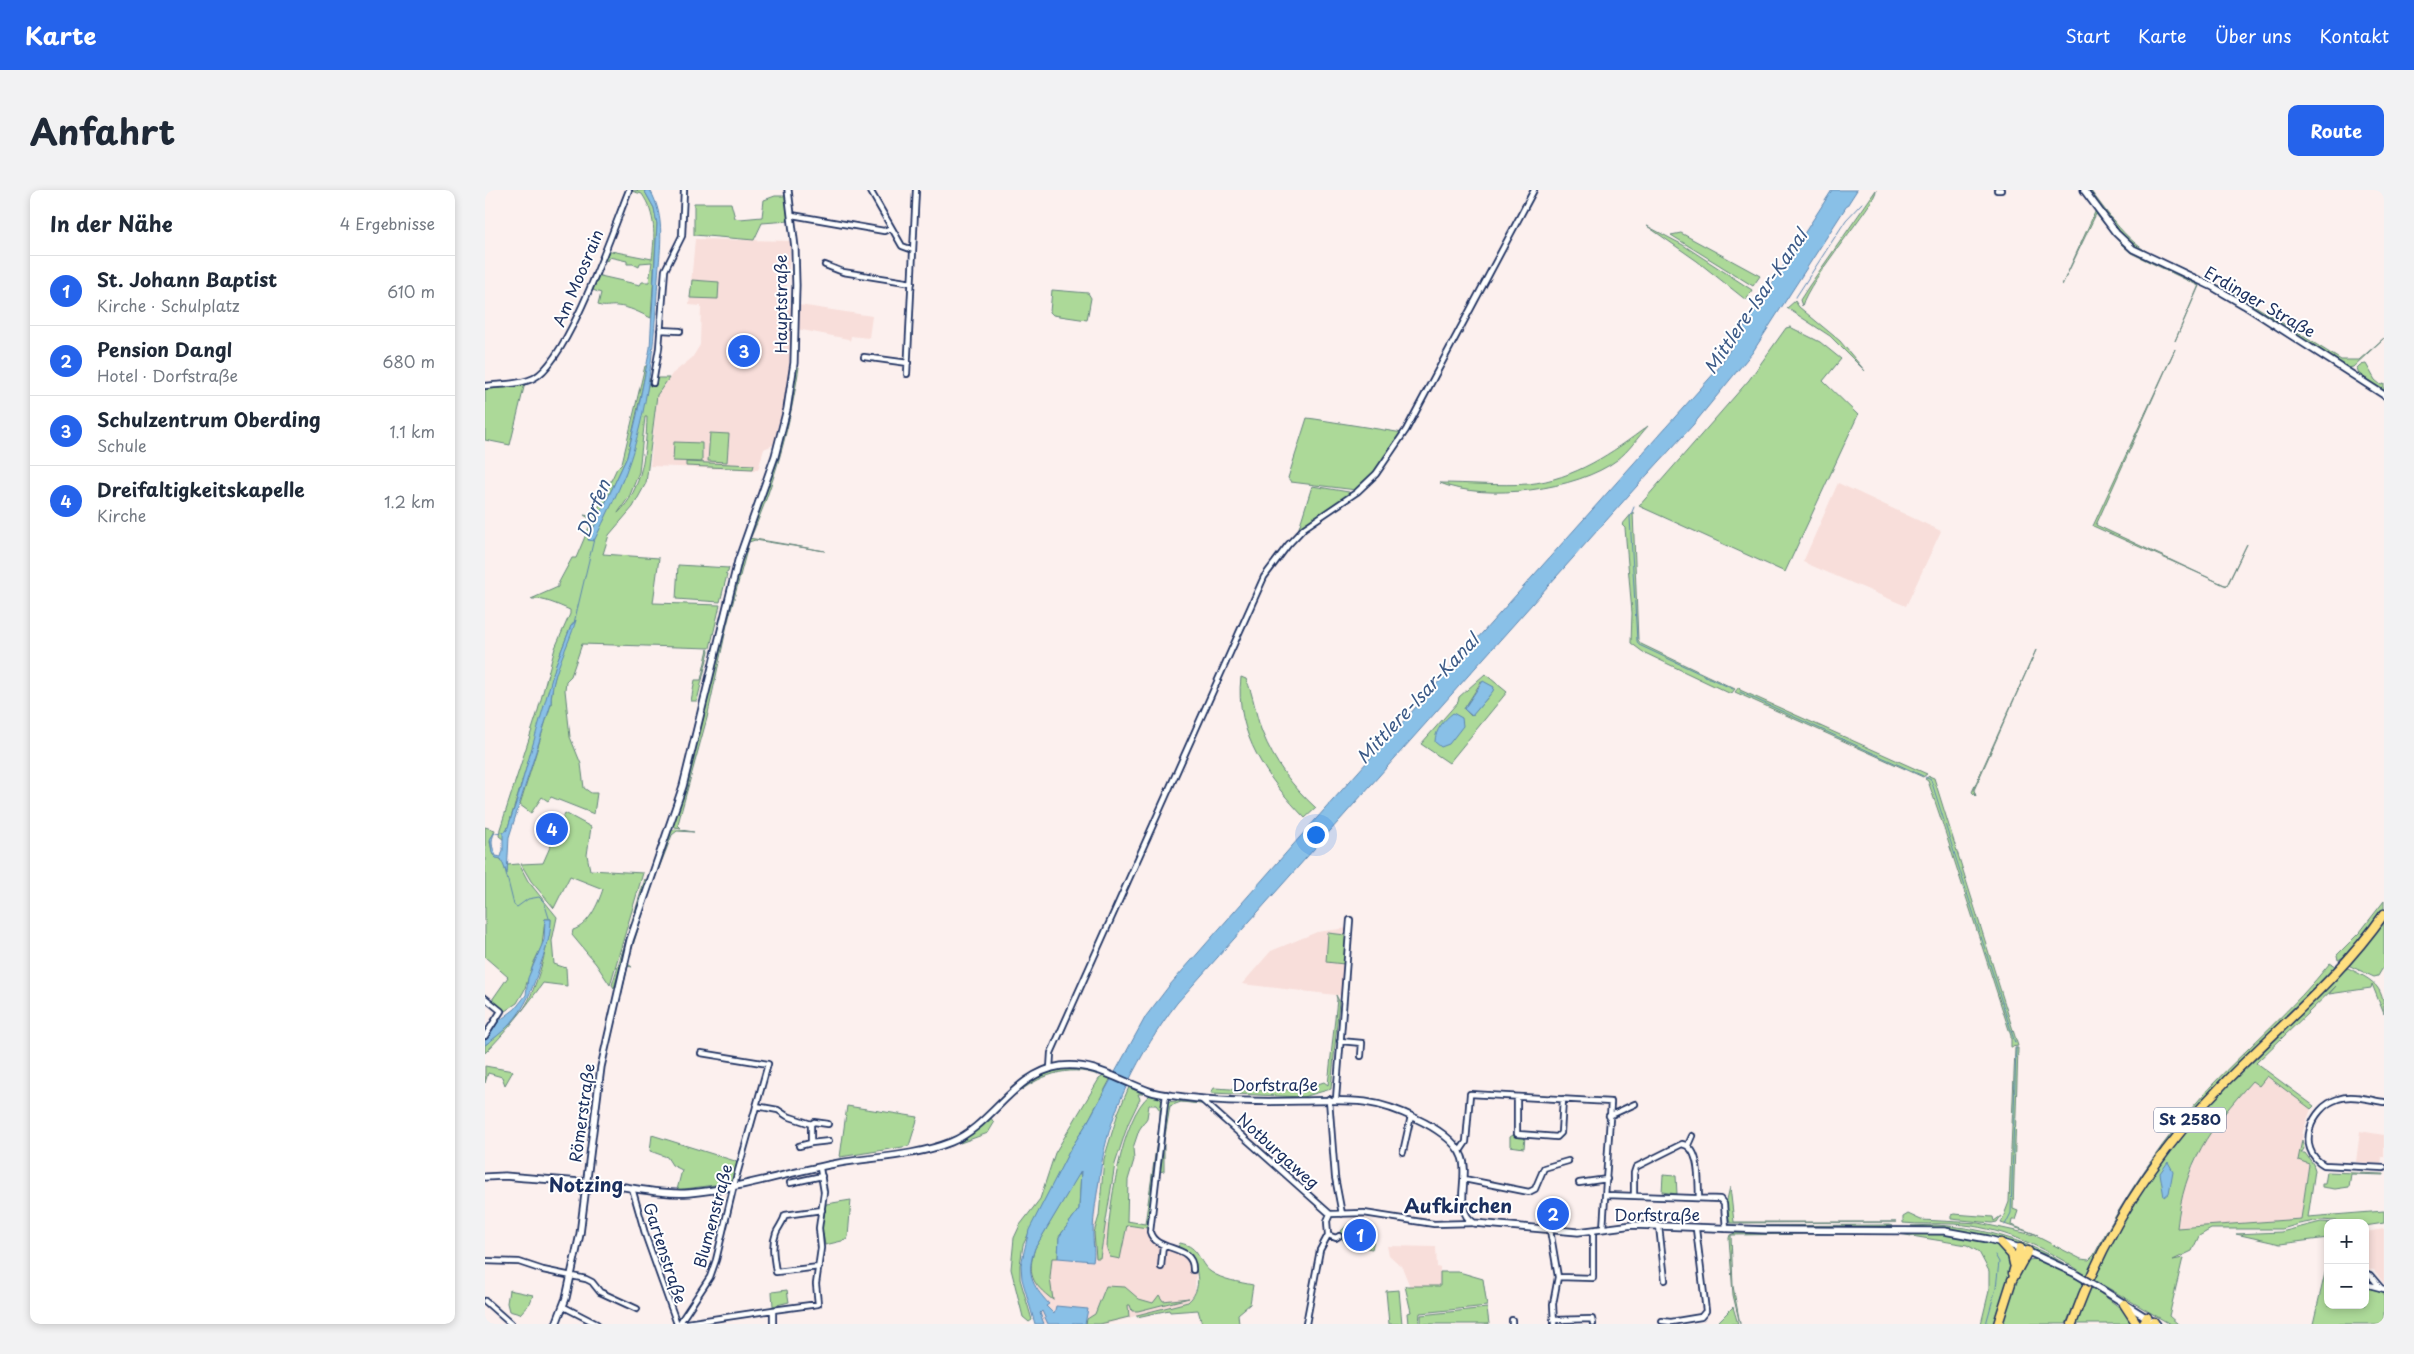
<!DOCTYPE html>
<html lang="de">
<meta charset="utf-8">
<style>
body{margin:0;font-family:"Playpen Sans",sans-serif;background:#f2f2f3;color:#1f2937}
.controls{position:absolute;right:15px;bottom:15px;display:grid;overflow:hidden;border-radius:10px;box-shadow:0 2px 8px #0003}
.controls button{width:45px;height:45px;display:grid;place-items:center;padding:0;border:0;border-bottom:1px solid #e0e1e3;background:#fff;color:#1f2937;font:25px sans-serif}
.you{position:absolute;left:830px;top:644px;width:18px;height:18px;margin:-12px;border:4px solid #fff;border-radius:50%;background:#1a73e8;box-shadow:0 0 0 8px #1a73e833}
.badge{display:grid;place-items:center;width:32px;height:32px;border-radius:50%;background:#2563eb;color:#fff;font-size:16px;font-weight:700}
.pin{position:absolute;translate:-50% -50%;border:2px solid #fff;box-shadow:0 1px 5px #0006}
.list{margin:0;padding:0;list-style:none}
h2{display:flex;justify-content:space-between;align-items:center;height:65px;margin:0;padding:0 20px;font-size:21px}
h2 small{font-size:16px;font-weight:400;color:#747a83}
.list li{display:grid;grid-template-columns:32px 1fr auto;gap:15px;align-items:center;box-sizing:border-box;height:70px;padding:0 20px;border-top:1px solid #e0e1e3}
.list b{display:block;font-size:19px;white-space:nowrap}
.list p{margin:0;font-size:16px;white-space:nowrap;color:#747a83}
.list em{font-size:16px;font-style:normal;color:#747a83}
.map{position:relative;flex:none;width:1899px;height:1134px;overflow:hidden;border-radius:10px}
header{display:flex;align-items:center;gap:30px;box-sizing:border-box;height:70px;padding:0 25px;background:#2563eb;color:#fff}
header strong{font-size:24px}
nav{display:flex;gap:28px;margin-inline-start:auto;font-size:18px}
.intro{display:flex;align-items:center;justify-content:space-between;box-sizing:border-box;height:120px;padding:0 30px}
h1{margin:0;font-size:35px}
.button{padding:12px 22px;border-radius:10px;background:#2563eb;color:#fff;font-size:18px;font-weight:700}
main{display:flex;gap:30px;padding:0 30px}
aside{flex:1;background:#fff;border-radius:10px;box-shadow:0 2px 8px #0003}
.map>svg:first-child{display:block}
</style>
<header>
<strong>Karte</strong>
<nav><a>Start</a><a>Karte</a><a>Über uns</a><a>Kontakt</a></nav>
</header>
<div class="intro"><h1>Anfahrt</h1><a class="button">Route</a></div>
<main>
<aside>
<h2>In der Nähe<small>4 Ergebnisse</small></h2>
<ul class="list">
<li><span class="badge">1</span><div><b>St. Johann Baptist</b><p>Kirche · Schulplatz</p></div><em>610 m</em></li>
<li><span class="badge">2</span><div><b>Pension Dangl</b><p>Hotel · Dorfstraße</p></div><em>680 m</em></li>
<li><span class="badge">3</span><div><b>Schulzentrum Oberding</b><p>Schule</p></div><em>1.1 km</em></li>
<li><span class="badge">4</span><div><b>Dreifaltigkeitskapelle</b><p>Kirche</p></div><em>1.2 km</em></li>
</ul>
</aside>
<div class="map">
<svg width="1899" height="1134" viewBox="0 0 1899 1134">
<rect width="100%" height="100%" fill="#fcf0ee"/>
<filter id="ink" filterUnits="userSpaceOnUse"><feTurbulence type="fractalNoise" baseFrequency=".02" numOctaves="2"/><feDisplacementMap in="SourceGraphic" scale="10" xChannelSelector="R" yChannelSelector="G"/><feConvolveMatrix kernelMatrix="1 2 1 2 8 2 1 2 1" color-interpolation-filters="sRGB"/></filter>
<g filter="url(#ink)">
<path fill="#f8deda" d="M210 49 306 51 300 113 308 119 307 170 300 215 290 254 279 259 273 280 165 276 172 205 187 184 207 168 215 155 216 116 204 115Z
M314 115 387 126 384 148 366 146 365 151 363 149 312 139Z
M1353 293 1456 341 1421 416 1318 372Z
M863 738 859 806 757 794 786 761 832 742Z
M1782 886 1826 919 1818 941 1813 970 1824 973 1816 1029 1692 1039 1699 997 1720 949 1732 930 1767 891Z
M1875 941 1899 945V967H1897L1896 974 1871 972Z
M618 968 610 1033 667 1038 674 1049 701 1062 711 1076 710 1104 703 1112 621 1134H550L537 1089 536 1075 544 1040 574 981Z
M1899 1039V1094L1889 1080 1880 1078V1042Z
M902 1056 951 1057 952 1077 955 1078V1096L925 1097 917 1077 904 1065Z"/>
<path fill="#acd998" stroke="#64847b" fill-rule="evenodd" d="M159 0 169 18 172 34 166 128C155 123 145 117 132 116 124 115 121 118 113 115L116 103 105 99 111 85 155 95 157 92H164L167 72 155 73 154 77 148 74H142V71L124 67 122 71 118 67 121 60 167 69C170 45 171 25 157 4L146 1Z
M1391 0C1393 11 1323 90 1317 116L1315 110 1324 96Z
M1602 0H1605C1628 30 1646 59 1683 72L1680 73 1652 59 1636 45Z
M290 6H301L304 31 277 33 269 50 209 45V13H246L250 28 255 29 277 27 279 10Z
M1611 20 1629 45 1649 63 1714 95 1690 151 1714 96 1646 63 1636 54 1611 24 1577 95Z
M1162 36 1198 55 1267 100 1261 110 1212 71Z
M1196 43 1275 86 1268 96 1186 45Z
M1686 73 1748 102 1856 170H1874L1899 148 1868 177 1863 178 1759 111Z
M207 90 234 92 233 109 205 108Z
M567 100 603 103 606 108 602 130 568 125 565 122Z
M1310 111 1314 117 1355 151 1380 181 1345 146 1302 118Z
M1305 137 1335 152 1356 169 1338 191 1373 225 1300 382 1154 316 1264 190 1301 138Z
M312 139 311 176 314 177C305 236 290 292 266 347L264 344 295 254Z
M1690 159 1611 335 1739 395H1742L1762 354 1742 396 1608 336Z
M1881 174 1890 190 1896 195 1899 194V202L1874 184 1872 178 1875 175Z
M160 176H162L142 267 103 350 119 330 140 284 165 188H184L172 205 161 293 148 317 124 345 118 364 174 368 168 413 235 415 225 458 97 454 86 486 81 491 80 500 85 547 96 574 99 598 106 603H112L109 624 66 607 63 611 57 607 46 623 35 615 66 514C66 499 71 481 76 467 81 455 86 448 86 436L71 474 59 521 19 650 14 646 15 639 52 524 70 458 85 424V420C73 415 59 408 46 409L73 397V394L87 368H91L107 330 99 325 109 327 132 278 137 273ZM160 227H162C161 261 158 299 133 323L145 305 154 282Z
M40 193 25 255 0 250V198Z
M822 228 830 229 918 243 895 277 871 300 806 292 803 288Z
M1163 236C1153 247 1144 261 1132 270 1093 300 1000 312 955 293 984 293 1014 296 1043 294 1090 289 1127 263 1163 236Z
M225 243 244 244 242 272 223 271Z
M189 252 217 253V272L188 271Z
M201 272 269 275 268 279 201 276Z
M827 296 864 302 866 304 813 341Z
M1148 322 1153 450 1156 454 1250 499 1246 504 1158 462 1146 453 1147 423 1140 338 1137 335Z
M264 348 340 361 270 350 264 352 242 435 222 528 194 630 193 635 196 638 190 637 188 634 198 605 254 378Z
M193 375 244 378 243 382 240 384 242 385 235 412 191 409Z
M223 459 224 461 212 511H206L210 490H216Z
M1551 460 1489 600 1491 606 1487 602Z
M1000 484 1022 502 964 573 936 554 973 512 974 507ZM996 492 1004 495V506L986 526 979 519Z
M756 487 761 489C769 506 770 524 777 542 790 573 806 595 831 618L820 628C784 591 749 543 756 487Z
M1254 497 1255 500 1442 584 1438 587 1250 502Z
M1444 586 1449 588 1533 856 1526 857V846L1455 626 1443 591 1440 589Z
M80 623 106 637 102 665 105 680 158 683 125 795 111 774 87 745 88 740C104 735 113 714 118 699L85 686 69 718 46 691 36 674 58 673Z
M0 637 10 640 5 652 8 665 16 669 22 682V675L34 674 43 691 72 727 67 751 69 774 81 778 82 796 58 793C40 818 21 842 0 863V855C14 845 28 832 39 818 51 801 65 750 66 729H60L57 756 49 772 39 801 32 813 20 821 7 810 23 787 0 767Z
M190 639 209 642 192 641 187 645 165 701 143 771V774L147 777 143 776 135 810H132C147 750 163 698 186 641Z
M160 689 161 692 129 798 127 795Z
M1899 711C1899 714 1899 717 1899 719 1896 731 1861 768 1853 770L1852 765 1875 742Z
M1899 729V776L1893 786 1889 787 1863 775Z
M843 743 861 745 859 774 841 772Z
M1845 773 1850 776 1842 786 1668 973 1589 1115 1581 1134H1516L1531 1089 1543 1070 1553 1069 1590 1088 1595 1081C1557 1056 1515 1037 1469 1034 1452 1033 1435 1035 1418 1033V1027L1423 1024 1436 1030 1494 1033 1549 1045 1596 1069 1604 1070 1609 1065C1641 1003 1680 947 1726 896 1765 855 1809 818 1845 773Z
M1863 778C1887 790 1899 795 1899 824L1887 794 1886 798 1844 804 1851 796 1771 873 1829 916 1826 919 1782 886 1774 896 1767 891C1725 938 1699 973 1692 1038L1816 1029 1824 974 1813 970 1817 950 1819 959 1816 963H1820L1828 974 1830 980 1823 1027 1899 1021V1033L1880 1036V1033L1836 1030 1814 1034 1797 1039H1726L1714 1046 1707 1061 1688 1070 1698 1068 1684 1126 1693 1134H1685L1618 1095 1614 1102 1638 1120 1651 1134H1590C1612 1077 1640 1023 1675 973 1725 902 1793 844 1855 783Z
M851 805 854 811 846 899 818 907 726 903 729 898C766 900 804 905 839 892L843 895 852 809Z
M1530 858H1533L1528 1019 1533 1021 1530 1030H1527L1526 1035 1553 1045 1516 1033 1524 1012Z
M0 876 28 881 20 895 17 887 3 883 0 893Z
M574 879H593L612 883 613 885C583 874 553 886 530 905V902L546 890Z
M620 885 626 888 602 933 585 960 538 1055 535 1075V1089L547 1130 544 1132 538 1127 526 1079 529 1048 535 1035 555 1009 570 963 614 889Z
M644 897 658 904H653L655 909 643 934 630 974 615 1068H611L609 1043 614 1026 619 969 633 923Z
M665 905 674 908 678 912 662 1038 642 1035 635 1069 625 1067 622 1059C623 1024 636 926 665 905ZM664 915H671L675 920V930L660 1034 642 1031 643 990 649 970 648 958 654 940 662 928Z
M691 911 717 914 696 912 685 916 679 952V981L673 982 682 912Z
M362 916 433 927 424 956 355 967Z
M506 928 509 933 503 943 475 953 474 951Z
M167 945 250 971 252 973 249 989 244 993 192 1000 197 980 187 975 182 967 165 961Z
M1028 945 1040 946 1039 958 1025 956V947Z
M596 980 594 1019 574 1047 573 1068H567L565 1088 568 1110C546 1093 542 1084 550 1058Z
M1842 982 1899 984V985L1866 984 1864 997 1850 999 1837 997V994H1840Z
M1178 985 1191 986 1192 1004 1177 1002Z
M1245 997 1249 1032H1411L1245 1033 1241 1014Z
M366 1010 363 1047 361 1050 340 1055 337 1037 341 1014Z
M1469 1024 1508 1027 1509 1031 1516 1026 1512 1032 1507 1033 1466 1029V1025Z
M868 1032 881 1033 889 1042 864 1039 861 1046 864 1047V1050H889L887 1059 861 1054 856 1047V1041L863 1034Z
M1836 1032 1852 1033H1843V1048L1795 1054 1751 1044 1796 1042Z
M1404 1035 1408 1036 1319 1039 1245 1036Z
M1451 1035C1502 1038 1548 1052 1591 1081L1559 1064 1520 1050 1470 1040 1426 1036Z
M1250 1043C1297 1043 1344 1043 1391 1043 1428 1043 1483 1038 1515 1057 1520 1060 1524 1067 1528 1072L1525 1090 1510 1134H1496L1504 1101V1081L1494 1062 1482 1055 1408 1043 1246 1045 1248 1096 1255 1134 1248 1105 1244 1048 1245 1045Z
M695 1053C716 1057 712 1072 726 1082 738 1090 754 1092 768 1095L765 1114 753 1124 754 1134H717L713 1120 685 1122 684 1120 652 1127V1125L703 1112C721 1097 712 1067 693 1057Z
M1841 1079 1843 1115H1880V1097L1899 1102V1134H1828Z
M955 1082H974L998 1089 1002 1116 935 1123 934 1134H923L922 1123 926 1122 920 1096H955Z
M621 1096 640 1097 654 1109 668 1113 674 1105 678 1111 704 1108 653 1121H647L645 1115H643L644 1127 615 1134H601L602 1129 610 1124Z
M24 1100 48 1105 45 1113 35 1124 24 1121 22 1113Z
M302 1100 304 1112 288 1116 287 1102Z
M914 1100 917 1134H904L901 1101Z
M1248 1117 1253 1134H1231Z
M1002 1118 1004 1134H936V1125Z"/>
<path fill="#89c0e7" stroke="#5d86b0" d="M159 0H165C181 28 175 57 173 88 169 154 164 220 141 282 132 305 120 328 109 351L103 350 142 267 152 225 165 158 172 34 169 18Z
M1347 0H1372L1267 163 1208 235 1152 296 692 813C655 862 623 922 615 984 612 1004 608 1025 608 1045 608 1054 610 1063 608 1071L573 1068 574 1047 594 1019 596 981 550 1058C541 1084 546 1094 564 1114L561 1116 569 1124 571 1116 603 1119 600 1134H563L557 1121 555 1123 559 1134H550L537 1089 536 1075 544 1040 585 960 602 933 661 826 684 796 815 647 1232 180Z
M91 430C83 458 66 484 66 514L24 647 22 684 16 669 11 668 7 663 5 649 10 642C5 651 7 657 11 666L16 667 18 660V643L22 640 31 613 71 474 86 436Z
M998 491 1009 497 1008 501 987 526 979 519Z
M968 523 977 528 978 536 964 554 956 557 950 552C950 540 959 530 968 523Z
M60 729H66C66 744 62 756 57 770 44 810 36 830 0 855V850L14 831 30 819 41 805 43 788 59 750Z
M1683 972 1688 981 1684 1003 1679 1007 1675 983Z"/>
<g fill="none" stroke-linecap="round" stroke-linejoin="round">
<path stroke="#5d86b0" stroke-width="1" d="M1311 107 1361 30 1377 13
M1149 317 1145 327 1152 451 1154 455 1248 499
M89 433 109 349
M1255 502 1438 586
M1440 587 1446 590 1530 853
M9 643 18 642
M0 662 1 661
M20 679 29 715 32 717 43 709 54 707 59 712 64 728
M1520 1035 1526 1023 1531 858
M1501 1134 1511 1098 1514 1072 1510 1065"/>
<g stroke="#1b2f5e" stroke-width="8">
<path id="minor" d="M385 0 417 56 428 60
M1512 0H1516
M307 25 399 41 406 38
M340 75 358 82 427 93
M175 140 195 141
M379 167 423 173
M422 184 431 0
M168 193 174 158 180 80 197 46 199 0
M0 196C15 194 35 195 49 188 83 171 128 39 144 0
M0 808 16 821 0 846
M855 851 877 853 876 866
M565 879 566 863 779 387 803 355 819 338 872 302 891 284 921 240 1049 0
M681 904 665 1042C671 1063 709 1053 708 1080
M1032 907V944L1072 947 1076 943 1078 909
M716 909 845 1024 879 1023 949 1034 989 1033
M844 909 850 987 857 1024
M851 909 865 730
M1899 912C1885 910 1867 904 1853 909 1826 917 1810 959 1839 975L1899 978
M271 916 293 920 302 926 326 934V953L314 956
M1124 926 1150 914
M326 934 329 932 343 934
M326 953 344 951
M1203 955 1207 946
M975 961 981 952 985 904 1126 912 1118 1039
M918 962 926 926
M979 989 1044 1002 1050 999 1059 978 1083 971
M305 993 337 986
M1094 993 1122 989
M147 998 161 1047 192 1134
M1122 1005 1235 1009 1239 1014 1241 1039
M1149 1005V983L1151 977 1197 954C1216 957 1213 993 1214 1007
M845 1024 842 1031 843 1045 851 1048 854 1046
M1174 1036 1180 1090
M1065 1040 1073 1087 1068 1114 1069 1134
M0 1071 34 1072 58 1080 101 1089 107 1092 115 1102 152 1119
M334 1077 291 1082C289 1068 286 1056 291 1043 294 1036 298 1033 300 1025L337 1020
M676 1077 678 1055
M1880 1083 1885 1085 1896 1098
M1073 1087 1108 1088V1040
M1880 1094 1899 1099
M0 1111 26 1134
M79 1117 112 1134
M288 1120 333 1114 331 1094 336 1058 334 1038 339 1002 335 978
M1027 1130V1134
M1068 1130 1107 1129 1108 1134
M1177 1131 1186 1132 1216 1127 1221 1121 1211 1039
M194 1134 225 1087 231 1070 249 995 283 874 216 863
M195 1134 288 1120V1134
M821 1134 835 1060 843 1045"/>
</g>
<g stroke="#1b2f5e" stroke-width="9">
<path id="tertiary" d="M1599 0 1631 43 1648 59 1728 97 1759 115 1899 205
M0 987 20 986C49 989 78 990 107 993 139 995 172 1005 204 1003 254 999 304 982 354 973 390 967 431 966 466 952 508 935 528 883 576 876 609 872 635 891 664 901 672 904 682 905 691 906 731 912 775 912 816 911 863 910 888 907 932 929 947 936 971 950 977 967 985 987 967 1020 989 1033L1093 1042 1148 1035 1283 1040 1459 1041 1503 1049 1535 1058 1589 1083
M1616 1099 1672 1134
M71 1134 81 1108 95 1044 116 877 145 750 198 596 253 371 290 266 302 219 309 173 311 95 310 58 303 0"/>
</g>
<g stroke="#1b2f5e" stroke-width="11">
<path id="trunk" d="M1516 1053 1527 1065 1529 1074
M1528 1083 1535 1058
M1639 1114 1652 1134
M1513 1134 1527 1090 1543 1061
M1587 1134C1619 1042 1674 959 1743 889 1795 836 1856 786 1899 724
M1658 1134 1662 1127
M1666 1134 1669 1132"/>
</g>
<use href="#minor" stroke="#fff" stroke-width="4.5"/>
<use href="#tertiary" stroke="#fff" stroke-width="5.5"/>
<use href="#trunk" stroke="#fedf80" stroke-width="8"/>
<g stroke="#1b2f5e" stroke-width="9" stroke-linecap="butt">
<path id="tertiary-bridge" d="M1589 1083 1616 1099"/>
</g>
<use href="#tertiary-bridge" stroke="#fff" stroke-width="5.5"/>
</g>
</g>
<g text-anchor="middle" stroke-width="4" stroke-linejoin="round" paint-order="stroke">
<rect fill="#fff" stroke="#5f6d8e" stroke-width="1" x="1669" y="917.5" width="72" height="25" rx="4"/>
<g font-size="15" font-weight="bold" fill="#1b2f5e">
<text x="1705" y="935">St 2580</text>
</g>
<g font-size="16" fill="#1b2f5e" stroke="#fff">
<text transform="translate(93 88) rotate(-67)" y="6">Am Moosrain</text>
<text transform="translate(1775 112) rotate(30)" y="6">Erdinger Straße</text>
<text transform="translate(296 114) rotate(-90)" y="6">Hauptstraße</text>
<text x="790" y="901">Dorfstraße</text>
<text transform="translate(97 923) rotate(-82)" y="6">Römerstraße</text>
<text transform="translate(793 961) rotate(42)" y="6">Notburgaweg</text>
<text x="1172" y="1031">Dorfstraße</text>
<text transform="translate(228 1026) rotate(-75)" y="6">Blumenstraße</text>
<text transform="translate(180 1063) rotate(72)" y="6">Gartenstraße</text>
</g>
<g font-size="18" font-style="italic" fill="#3c5a87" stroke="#fff">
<text transform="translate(1271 112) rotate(-56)" y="6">Mittlere-Isar-Kanal</text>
<text transform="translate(109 319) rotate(-68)" y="6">Dorfen</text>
<text transform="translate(933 509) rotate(-47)" y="6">Mittlere-Isar-Kanal</text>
</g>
<g font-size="19" font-weight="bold" fill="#1b2f5e" stroke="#fff">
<text x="101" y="1002">Notzing</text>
<text x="973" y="1023">Aufkirchen</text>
</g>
</g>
</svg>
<div class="controls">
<button>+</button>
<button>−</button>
</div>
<div class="you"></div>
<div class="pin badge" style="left:875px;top:1045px">1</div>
<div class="pin badge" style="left:1068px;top:1024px">2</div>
<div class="pin badge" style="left:259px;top:161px">3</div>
<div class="pin badge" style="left:67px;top:639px">4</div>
</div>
</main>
